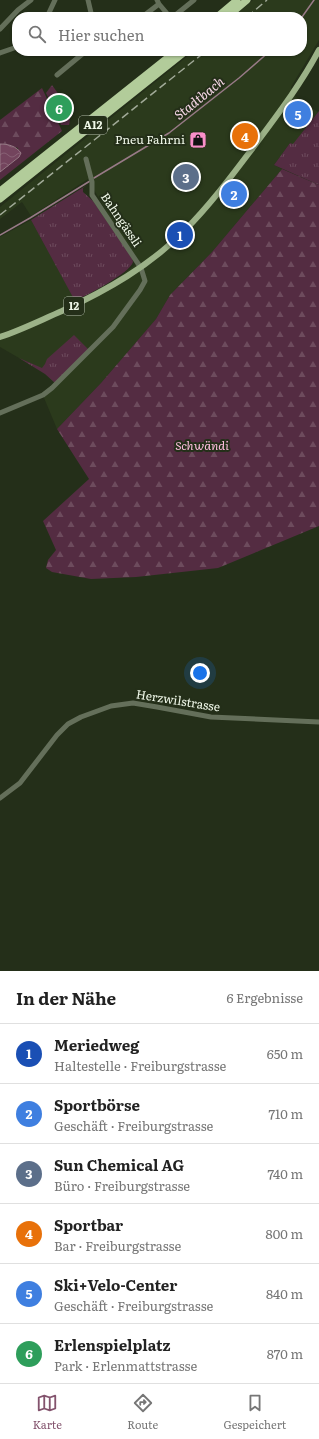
<!DOCTYPE html>
<html lang="de">
<meta charset="utf-8">
<style>
body{margin:0;font-family:Literata,serif;background:#f2f2f2;color:#222}
.you{position:absolute;left:200px;top:673px;width:14px;height:14px;margin:-10px;border:3px solid #fff;border-radius:50%;background:#1a73e8;box-shadow:0 0 0 6px #1a73e833}
.badge{display:grid;place-items:center;width:26px;height:26px;border-radius:50%;background:#83536d;color:#fff;font-size:13px;font-weight:700}
.pin{position:absolute;translate:-50% -50%;border:2px solid #fff;box-shadow:0 1px 4px #0006}
.list{margin:0;padding:0;list-style:none}
h2{display:flex;justify-content:space-between;align-items:center;height:52px;margin:0;padding:0 16px;font-size:17px}
h2 small{font-size:13px;font-weight:400;color:#767676}
.list li{display:grid;grid-template-columns:26px 1fr auto;gap:12px;align-items:center;box-sizing:border-box;height:60px;padding:0 16px;border-top:1px solid #e0e0e0}
.list b{display:block;font-size:15px;white-space:nowrap}
.list p{margin:0;font-size:13px;white-space:nowrap;color:#767676}
.list em{font-size:13px;font-style:normal;color:#767676}
.icon{flex:none;width:22px;height:22px;fill:none;stroke:currentColor;stroke-width:2;stroke-linecap:round;stroke-linejoin:round}
.map{position:relative;flex:none;width:319px;height:971px;overflow:hidden}
.search{position:absolute;background:#fff;box-shadow:0 1px 3px #0004;left:12px;right:12px;top:12px;height:44px;display:flex;align-items:center;gap:10px;box-sizing:border-box;padding:0 14px;border-radius:16px;color:#767676;font-size:15px}
.sheet{height:412px;background:#fff}
nav{display:flex;justify-content:space-around;align-items:center;box-sizing:border-box;height:56px;border-top:1px solid #e0e0e0;background:#fff;font-size:11px;color:#767676}
nav a{display:grid;justify-items:center;gap:2px}
nav .on{color:#83536d}
.map>svg:first-child{display:block}
</style>
<div class="map">
<svg width="319" height="971" viewBox="0 0 319 971">
<defs>
<pattern id="grass-tufts" width="24" height="20" patternUnits="userSpaceOnUse"><rect width="24" height="20" fill="#542c42"/><path d="M3 7l-1-3M5 7V3M7 7l1-3M15 17l-1-3M17 17v-4M19 17l1-3" fill="none" stroke="#6d4b5d"/></pattern>
<pattern id="forest-firs" width="22" height="20" patternUnits="userSpaceOnUse"><rect width="22" height="20" fill="#542c42"/><path d="M5 1l3.5 6h-7zM16 11l3.5 6h-7z" fill="#6d4b5d"/></pattern>
<pattern id="water-waves" width="16" height="10" patternUnits="userSpaceOnUse"><rect width="16" height="10" fill="#73445d"/><path d="M0 5q4-4 8 0t8 0" fill="none" stroke="#876074"/></pattern>
</defs>
<rect width="100%" height="100%" fill="#242f19"/>
<path fill="#2b3a1c" d="M253 0H319V40L291 87 295 96 318 112 293 145 290 143 274 165 282 169 212 252 170 295 156 319 101 383 57 429 42 393 55 383 45 373 0 347V237L31 220 76 302 108 286 136 264 88 179 31 216 22 202 0 219V207L194 51H302V17H233Z"/>
<path fill="url(#grass-tufts)" d="M52 85C59 95 73 113 69 125H61L46 93Z
M319 111V185L274 165 290 143 293 144Z
M87 185 83 188V192L93 201 132 258 133 262C130 273 87 295 75 301L31 220Z
M74 335 89 350 55 383 45 374 19 358 42 368 45 364 47 359Z"/>
<path fill="url(#forest-firs)" d="M42 88 62 131 0 180V172L19 157 18 148 4 144H0V120Z
M282 169 319 185V526L218 568 136 577 91 579 52 572 46 568 48 560 56 550 43 521 89 479 57 429 101 383 156 319 170 295 212 252Z"/>
<path fill="url(#water-waves)" stroke="#987a87" d="M0 144C8 144 16 146 21 153L19 157 0 172Z"/>
<g fill="none" stroke-linecap="round" stroke-linejoin="round">
<path stroke="#987a87" stroke-width="1.5" d="M302 17 314 0
M94 178 169 133 239 78 270 51
M0 235 30 218 90 181"/>
<path stroke="#646f5a" stroke-width="5" d="M88 0 92 17
M159 4 170 17
M47 17 55 0
M142 17 159 4 157 0
M173 17 194 0
M0 29 18 10 31 0
M0 53 17 47
M57 75 86 51
M0 413 43 395 52 388 113 327 140 290 145 281 141 268 92 195V182L86 159
M0 798 20 783 57 735 68 724 81 717 111 706 133 703 157 707 211 717 319 722"/>
<path stroke="#9cb288" stroke-width="6" d="M0 337C21 330 41 320 62 311 107 290 150 266 185 230 211 204 233 174 255 145 278 114 301 84 319 50"/>
<path stroke="#b2cc9a" stroke-width="7" d="M217 17 237 0
M227 17 247 0
M0 191 176 51
M0 199 186 51"/>
<path stroke="#a1aa98" stroke-width="1.5" stroke-dasharray="8 4" stroke-linecap="butt" d="M247 17 267 0
M0 215 206 51"/>
</g>
<defs>
<g id="shop-square" transform="scale(0.9)"><rect x="-9" y="-9" width="18" height="18" rx="4" fill="#f98fc9" stroke="#242f19"/><path d="M-5-2.5h2.3a2.7 3.5 0 0 1 5.4 0H5L5.5 6h-11ZM-1.5-2.5h3a1.5 2.3 0 0 0-3 0Z" fill="#111"/></g>
</defs>
<g fill-rule="evenodd">
<use href="#shop-square" x="198" y="140"/>
</g>
<g text-anchor="middle" stroke-width="4" stroke-linejoin="round" paint-order="stroke">
<g fill="#242f19" stroke="#b3bcab" stroke-width="1">
<rect x="79" y="116" width="28" height="18" rx="3"/>
<rect x="64" y="297" width="20" height="18" rx="3"/>
</g>
<g font-size="11" font-weight="bold" fill="#f0f8e9">
<text x="93" y="129">A12</text>
<text x="74" y="310">12</text>
</g>
<g font-size="12" fill="#f0f8e9" stroke="#242f19" text-anchor="end">
<text x="185" y="144">Pneu Fahrni</text>
</g>
<g font-size="12" fill="#f0f8e9" stroke="#242f19">
<text transform="translate(121 220) rotate(56)" y="4">Bahngässli</text>
<text transform="translate(178 701) rotate(9)" y="4">Herzwilstrasse</text>
</g>
<g font-size="12" font-style="italic" fill="#fdbede" stroke="#242f19">
<text x="202" y="450">Schwändi</text>
</g>
<g font-size="13" font-style="italic" fill="#f8d8e8" stroke="#242f19">
<text transform="translate(199 98) rotate(-39)" y="5">Stadtbach</text>
</g>
</g>
</svg>
<div class="you"></div>
<div class="pin badge" style="left:180px;top:235px;background:#1a4fb4">1</div>
<div class="pin badge" style="left:234px;top:194px;background:#3f7fe0">2</div>
<div class="pin badge" style="left:186px;top:177px;background:#5c6f8a">3</div>
<div class="pin badge" style="left:245px;top:136px;background:#e8710a">4</div>
<div class="pin badge" style="left:298px;top:114px;background:#3f7fe0">5</div>
<div class="pin badge" style="left:59px;top:108px;background:#2e9e5b">6</div>
<div class="search"><svg class="icon" aria-label="search" viewBox="0 0 24 24"><circle cx="10" cy="10" r="6"/><path d="M15 15l6 6"/></svg>Hier suchen</div>
</div>
<section class="sheet">
<h2>In der Nähe<small>6 Ergebnisse</small></h2>
<ul class="list">
<li><span class="badge" style="background:#1a4fb4">1</span><div><b>Meriedweg</b><p>Haltestelle · Freiburgstrasse</p></div><em>650 m</em></li>
<li><span class="badge" style="background:#3f7fe0">2</span><div><b>Sportbörse</b><p>Geschäft · Freiburgstrasse</p></div><em>710 m</em></li>
<li><span class="badge" style="background:#5c6f8a">3</span><div><b>Sun Chemical AG</b><p>Büro · Freiburgstrasse</p></div><em>740 m</em></li>
<li><span class="badge" style="background:#e8710a">4</span><div><b>Sportbar</b><p>Bar · Freiburgstrasse</p></div><em>800 m</em></li>
<li><span class="badge" style="background:#3f7fe0">5</span><div><b>Ski+Velo-Center</b><p>Geschäft · Freiburgstrasse</p></div><em>840 m</em></li>
<li><span class="badge" style="background:#2e9e5b">6</span><div><b>Erlenspielplatz</b><p>Park · Erlenmattstrasse</p></div><em>870 m</em></li>
</ul>
</section>
<nav>
<a class="on"><svg class="icon" aria-label="map" viewBox="0 0 24 24"><path d="M3 6l6-2 6 2 6-2v14l-6 2-6-2-6 2zM9 4v14M15 6v14"/></svg>Karte</a>
<a><svg class="icon" aria-label="directions" viewBox="0 0 24 24"><path d="M12 3l9 9-9 9-9-9zM9 14v-3h6M13 9l2 2-2 2"/></svg>Route</a>
<a><svg class="icon" aria-label="saved" viewBox="0 0 24 24"><path d="M7 4h10v16l-5-4-5 4z"/></svg>Gespeichert</a>
</nav>
